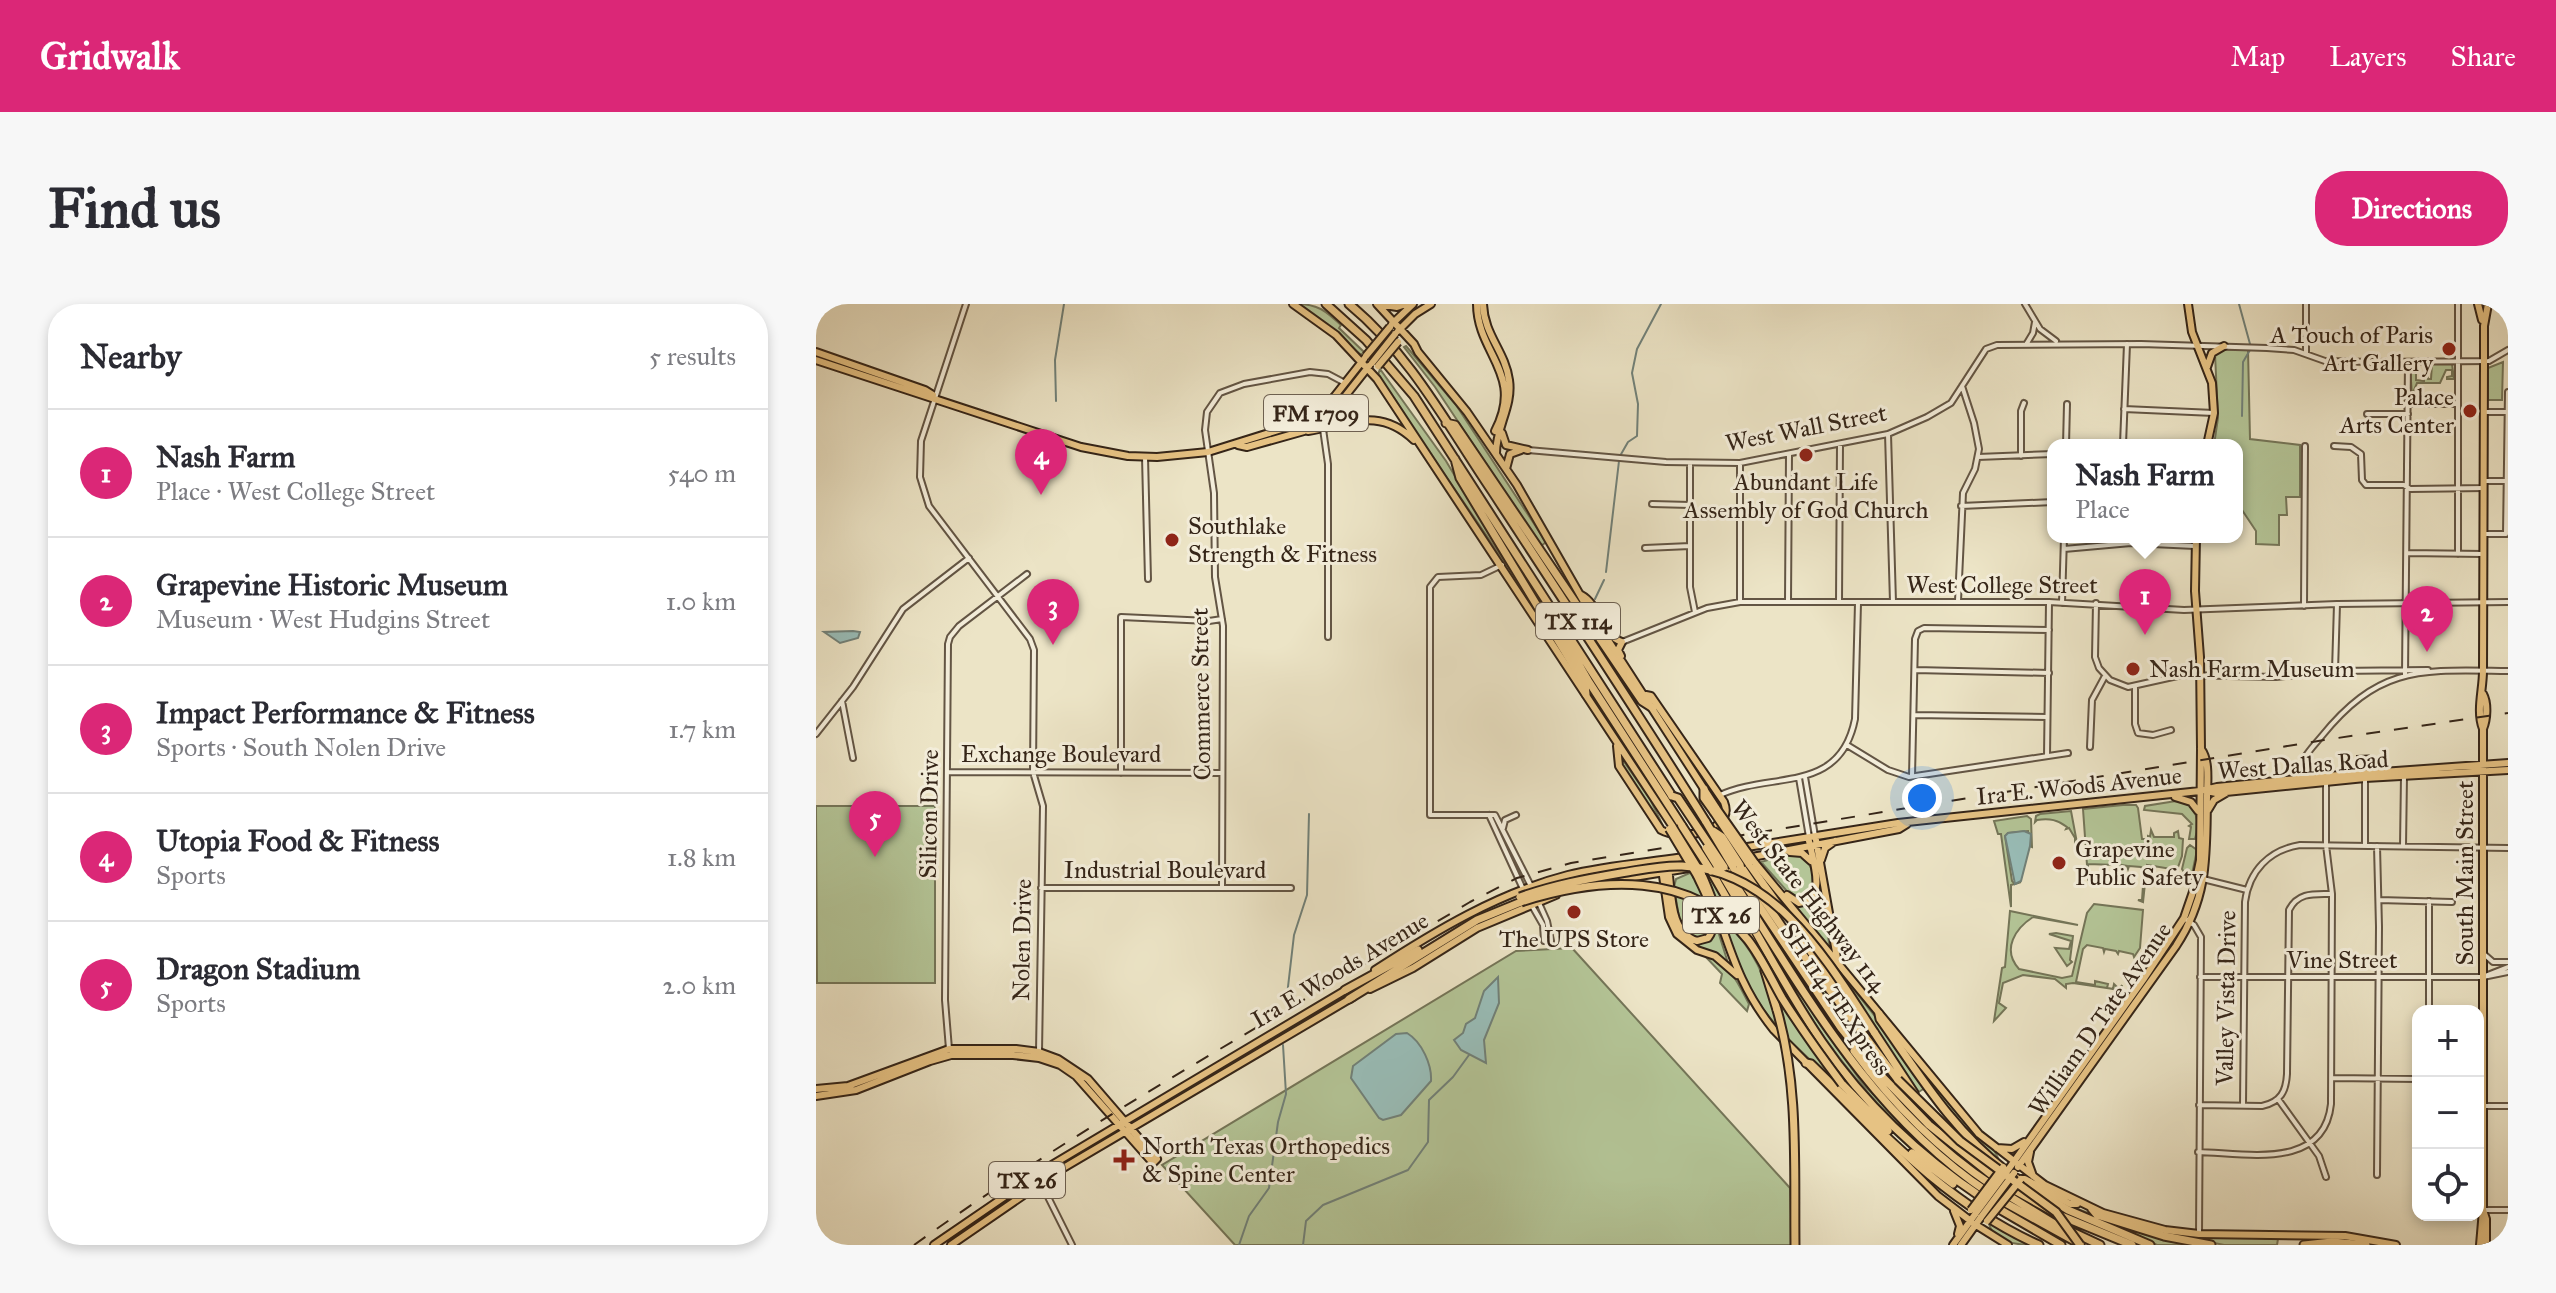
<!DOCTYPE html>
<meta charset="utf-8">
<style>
body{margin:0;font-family:"IM FELL Great Primer",serif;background:#f7f7f7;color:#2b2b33}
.controls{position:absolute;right:24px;bottom:24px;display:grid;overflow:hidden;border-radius:16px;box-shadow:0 4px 12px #0003}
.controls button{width:72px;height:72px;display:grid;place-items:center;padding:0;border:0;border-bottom:2px solid #e1e1e2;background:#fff;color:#2b2b33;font:40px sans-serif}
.you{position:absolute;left:1106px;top:494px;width:28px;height:28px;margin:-20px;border:6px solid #fff;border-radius:50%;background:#1a73e8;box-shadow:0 0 0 12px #1a73e833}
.badge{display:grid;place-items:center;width:52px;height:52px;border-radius:50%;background:#db2777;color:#fff;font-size:26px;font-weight:700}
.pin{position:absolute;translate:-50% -66px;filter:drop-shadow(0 2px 4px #0008)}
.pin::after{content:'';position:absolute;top:42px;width:28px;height:24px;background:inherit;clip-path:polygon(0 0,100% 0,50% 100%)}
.popup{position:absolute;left:1231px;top:135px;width:196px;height:104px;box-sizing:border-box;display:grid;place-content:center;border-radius:16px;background:#fff;filter:drop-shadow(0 2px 6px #0005);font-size:26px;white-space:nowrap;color:#7c7c81}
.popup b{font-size:30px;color:#2b2b33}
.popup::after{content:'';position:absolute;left:50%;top:100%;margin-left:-16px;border:16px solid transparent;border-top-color:#fff}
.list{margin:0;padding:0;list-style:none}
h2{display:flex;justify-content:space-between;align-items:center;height:104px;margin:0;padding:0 32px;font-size:34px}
h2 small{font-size:26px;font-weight:400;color:#7c7c81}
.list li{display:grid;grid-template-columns:52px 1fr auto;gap:24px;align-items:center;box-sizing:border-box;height:128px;padding:0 32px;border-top:2px solid #e1e1e2}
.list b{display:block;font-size:30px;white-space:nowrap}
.list p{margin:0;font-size:26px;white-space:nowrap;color:#7c7c81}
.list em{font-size:26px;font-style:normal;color:#7c7c81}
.icon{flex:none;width:44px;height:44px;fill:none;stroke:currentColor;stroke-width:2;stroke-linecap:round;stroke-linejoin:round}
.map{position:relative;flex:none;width:1692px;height:941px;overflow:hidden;border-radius:32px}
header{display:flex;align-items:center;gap:48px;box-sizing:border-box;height:112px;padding:0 40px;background:#db2777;color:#fff}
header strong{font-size:38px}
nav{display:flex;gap:44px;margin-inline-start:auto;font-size:28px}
.intro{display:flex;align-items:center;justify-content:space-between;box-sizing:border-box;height:192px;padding:0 48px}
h1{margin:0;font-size:56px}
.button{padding:20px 36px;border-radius:32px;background:#db2777;color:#fff;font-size:28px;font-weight:700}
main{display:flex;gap:48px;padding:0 48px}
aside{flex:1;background:#fff;border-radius:32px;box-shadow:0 4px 12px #0003}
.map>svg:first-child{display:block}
</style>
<header>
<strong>Gridwalk</strong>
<nav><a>Map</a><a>Layers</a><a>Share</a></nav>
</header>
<div class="intro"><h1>Find us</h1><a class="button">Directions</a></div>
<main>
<aside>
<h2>Nearby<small>5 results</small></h2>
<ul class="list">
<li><span class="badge">1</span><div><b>Nash Farm</b><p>Place · West College Street</p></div><em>540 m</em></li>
<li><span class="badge">2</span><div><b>Grapevine Historic Museum</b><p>Museum · West Hudgins Street</p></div><em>1.0 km</em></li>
<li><span class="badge">3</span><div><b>Impact Performance &amp; Fitness</b><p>Sports · South Nolen Drive</p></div><em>1.7 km</em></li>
<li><span class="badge">4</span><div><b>Utopia Food &amp; Fitness</b><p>Sports</p></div><em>1.8 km</em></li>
<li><span class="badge">5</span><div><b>Dragon Stadium</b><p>Sports</p></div><em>2.0 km</em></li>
</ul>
</aside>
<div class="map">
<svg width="1692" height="941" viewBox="0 0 1692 941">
<rect width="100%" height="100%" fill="#ece4c6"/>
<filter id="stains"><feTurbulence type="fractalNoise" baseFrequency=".0025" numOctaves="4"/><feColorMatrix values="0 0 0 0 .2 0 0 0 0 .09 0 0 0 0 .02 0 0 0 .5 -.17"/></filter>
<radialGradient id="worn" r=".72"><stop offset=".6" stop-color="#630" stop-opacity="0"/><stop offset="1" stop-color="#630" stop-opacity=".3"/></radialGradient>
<path fill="#b4c597" stroke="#747558" stroke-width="2" d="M481 0C502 0 510 7 525 21L523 24 548 48 547 50H544Z
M590 42 640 101 730 238 725 242 619 83 588 43Z
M1432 45 1434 135 1484 141V193H1470L1471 211H1463V241L1440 240V227L1424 203 1421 202V141H1398L1402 114 1399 50 1403 46Z
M1687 58 1686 96H1672V64Z
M1600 60V76L1608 77V69H1611L1612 75H1615L1616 60H1636L1638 75H1631V73L1636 72V66H1630L1624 79H1601L1596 91 1594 63Z
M564 65 630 157 699 273 567 81 562 71Z
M804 452 834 495 848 524 806 463Z
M1360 497C1382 499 1384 519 1379 535H1373L1375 523 1373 522 1376 520 1366 510 1328 506 1329 502Z
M1307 501H1320L1322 504 1326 535H1332V532L1334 533 1335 526 1338 533H1358V529L1362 527 1363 534 1367 535 1366 552 1361 566 1331 561 1327 598 1322 596H1326L1328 567 1325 563 1313 562 1312 565 1311 562 1305 561 1304 564 1300 561 1272 560V570H1286V575L1274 573 1272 575 1267 505Z
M0 502H119V679H1Z
M1255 507 1261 539 1259 541V534L1253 524 1250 525 1251 523C1242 516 1234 514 1221 516L1219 518 1220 512 1224 510Z
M1211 512 1215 515 1216 543 1213 542 1212 527 1192 529 1189 532 1196 577 1199 580 1205 578 1195 581V603L1185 530H1182L1178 517Z
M1374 541 1381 546 1376 570 1368 568 1366 565 1371 544Z
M973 550 988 552C998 565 1003 586 988 596L977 594 945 558Z
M891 567 927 627 904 607 888 568Z
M876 568 889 597 858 583 860 575Z
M1002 588 1007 600 1014 645 977 600 999 593Z
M859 589 893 604C896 623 897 637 873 633L864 620Z
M1278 600 1327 606 1324 644 1318 653 1317 650 1303 647 1302 650 1300 647 1289 645 1288 648 1287 644 1271 641 1267 645 1260 678 1279 681V677L1292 680 1291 684 1297 685 1298 680 1303 685 1306 681 1305 686 1257 679 1250 680V684L1239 675 1207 671 1187 679 1183 699 1190 704 1178 717 1186 664 1189 663 1194 607 1262 621 1217 613C1200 624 1185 645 1203 665L1246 674 1256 672 1271 609Z
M907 616C944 649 950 680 964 725 934 695 920 656 907 616Z
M901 624 912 659 875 639 889 638Z
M1240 629 1257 632 1254 656 1256 658 1251 662 1239 644 1253 645 1255 637 1233 630Z
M953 640 1005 722 1047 780 1127 861C1065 810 1016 752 976 683 969 670 956 653 953 640Z
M944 642C972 689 997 737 1032 778 1053 804 1077 827 1101 850 1032 792 984 722 941 644Z
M976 643 1067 762 1133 833C1121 825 1111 814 1101 804 1050 758 1014 701 976 643Z
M756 644 974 884 976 941H419L346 861 700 647Z
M889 652C912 655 923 681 933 700L931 707 904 679 906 670Z
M1018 661 1070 726 1109 784 1101 789Z
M957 682 1041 800 972 735Z
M1093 750 1165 834 1178 846 1184 858C1155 833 1107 785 1093 750Z
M1259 904 1310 923 1382 941H1341Z
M1173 919 1217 941C1201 941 1176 938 1173 919Z
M1355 930 1462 935 1461 941H1408Z"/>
<path fill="#99beb9" stroke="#718179" stroke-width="2" d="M37 327 44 328 42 334 24 339 8 328Z
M1208 527 1215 530 1214 542 1205 577 1199 580 1189 532 1192 529Z
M682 673 683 699 668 736 670 759 645 746 638 736 647 729 650 720 659 714 668 687Z
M591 729C606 738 616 761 615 777L585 811 567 816 563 814 535 774 537 762 580 730Z"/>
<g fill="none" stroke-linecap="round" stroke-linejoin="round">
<path stroke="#718179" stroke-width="2" d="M1423 0 1434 40
M240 97 239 56 248 0
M1426 112 1427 58 1434 46
M804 152 812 138 821 132 822 100 816 69 821 45 845 0
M790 268 803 157
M779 295 788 276
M470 700 478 631 491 591 493 510
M423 941 433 912 453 884 462 818 470 790 467 741
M487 941 490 917 507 901 592 866 612 838 613 796 637 773 653 751"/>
<g stroke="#635544" stroke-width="8">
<path id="minor" d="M150 0 105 137 104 173 113 202 214 335 218 346 217 468 227 502 223 748
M1209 0 1224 25 1240 37
M1490 0V50
M1211 39 1217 29 1219 18
M1311 40 1307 140 1350 141
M1592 100H1640
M1308 105 1398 109
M1667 108H1692
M1551 110H1592
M507 125 512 160V333
M1072 130 1077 298
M1250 141 1251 100
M1518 142 1535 143 1545 150 1546 176 1550 181H1588L1594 185 1668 184
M712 146 850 158 924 159 1072 130 1111 113 1135 99 1170 45 1181 41 1325 40 1451 44 1478 46 1509 57 1557 58 1673 57 1692 46
M1205 152V107L1208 99
M329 153 332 275
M1162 153 1237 150
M874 159V283L879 308
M924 159V298
M1668 177H1692
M836 200 874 201
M1145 202 1237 198
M1667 230H1690
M1690 230 1692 88
M829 244 874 242
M1248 245 1315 239 1379 242
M1591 249 1667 250
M1642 250V0
M686 261 665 271 622 273 614 283V511H679L716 584
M1142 297 1147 189 1159 165 1163 145 1158 119 1146 82
M972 298 973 150
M1023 298 1024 140
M1246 299 1248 233
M1280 299 1279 353 1283 364 1294 376 1312 383 1366 371 1460 373 1519 367 1612 366
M1488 302 1489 142
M806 338 891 304 924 298H1233L1368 306 1521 300 1692 298
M1099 366 1233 369
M1519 367 1521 300
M1589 371 1592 58
M1319 383V420L1322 429 1337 431 1355 426
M26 397 37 454
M1098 411 1231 413
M0 430 37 383 87 305 153 254
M1031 441 1072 466 1093 473 1252 449
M1274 443 1276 396 1289 372
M1231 452 1233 298
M132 468 406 469
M305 469V313L393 317 406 315
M1096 472 1099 335 1102 327 1108 324 1233 326
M989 473 999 532
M983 474 993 533
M1483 474C1482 457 1495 445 1505 433 1564 360 1606 366 1692 367
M904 491C956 467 1024 491 1039 415L1042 299
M673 511 707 585
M687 524 689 516 700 511
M1549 542V474
M1561 542 1563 623 1561 871
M1587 542 1588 472
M1387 575 1431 586
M225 584H475
M406 584 407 322 399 273 398 189 389 126 391 108 404 89 428 80 494 68 512 70 529 79
M1563 596 1636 598
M715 600 727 621 728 637H735L731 617 723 599
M1368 614 1378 621 1385 633 1383 930
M1669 651 1677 658H1692
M1669 672 1692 663
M1384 673H1667L1692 668
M1613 707V597
M133 745 129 696 132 340 134 333 143 322 211 270
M1516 774 1602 775
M1462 795 1503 852 1510 873
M1383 801 1446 802C1465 798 1470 787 1471 770L1473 606C1482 588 1498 590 1515 590
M1427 801 1429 598C1433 567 1453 546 1484 541L1692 544
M1667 802H1692
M1382 848C1429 849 1508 867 1515 800L1516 590 1510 541V476
M225 879 256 941
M1667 906H1692"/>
</g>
<g stroke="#352518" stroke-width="10">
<path id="major" d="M477 0 520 31 561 75 857 523
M561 0 598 40 602 48 651 108 701 181 775 310 901 505
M563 0 581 3 590 0
M661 0C661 50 709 70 679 127
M667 0C668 31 689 47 693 76 697 102 680 123 680 149
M1372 0 1376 28 1396 79 1398 109 1391 141
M1662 0 1666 16
M576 20 597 0
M582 27 599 10 615 0
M0 48 109 86 117 91
M0 56 265 143 312 152 341 153 392 148 482 120 499 110 518 93 548 55
M1391 63 1396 49 1408 42
M492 127C533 121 562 102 598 136
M686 129 690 141 712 146
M422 141 431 143 488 127 515 110 553 62
M690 165 694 150 705 146
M765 291C784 301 786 332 806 338L802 346 805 352
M1667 425C1660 407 1667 386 1667 367L1668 57V22L1672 0
M801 442 803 462 845 526C864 537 920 528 908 498L835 392 830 391
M1391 487 1400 489 1549 474 1692 466
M1359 493 1375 498 1382 507
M1392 506 1398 496 1410 489
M1000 536 1021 654
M925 544 1082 519 1384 487 1401 483 1510 472 1692 459
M974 548 986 549 995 557
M931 554 1083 525 1091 520
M1005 556 1009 544 1019 537
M939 559 1163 830 1229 881 1287 909 1349 926 1383 930 1529 932 1580 941
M852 564C856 588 853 629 881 637L892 634C906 617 889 590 881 572
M846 565 853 613 861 630 881 646 899 652 921 671
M886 570C912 628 915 673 958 726L1122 892 1160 921 1192 941
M781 579 873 564
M971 591 983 599C1012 595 997 557 993 537
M559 666C619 627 682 589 752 571 796 560 842 558 887 550
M554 685 597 664 661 624 740 591
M0 785 32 782 133 745H200L223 748 242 755 272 775 341 855 337 859 260 772 244 761 223 754 197 751H135L114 757 40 786 0 792
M1181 844 1196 845 1208 838
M1214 848 1212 858 1217 872
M1202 863 1360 642C1393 592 1390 550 1391 493 1391 478 1394 457 1385 445
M1192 866 1327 676 1368 614 1378 585 1384 556 1385 445 1384 353 1379 287 1380 233
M1205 875H1209L1254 900H1261
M1667 906 1670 915V941
M1138 907 1144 922 1142 930
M118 941 229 865 533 684
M135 941 244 866 537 693
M1137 941 1160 909
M1145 941 1165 913
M1664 941 1667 906V425C1671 415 1672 399 1667 390"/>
</g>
<g stroke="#352518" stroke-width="11">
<path id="highway" d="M510 0 550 36 598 92 856 492
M533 0C594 50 632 122 676 187 748 297 820 406 890 518
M630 119 639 121 826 397 837 404
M639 155 644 174 769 381 770 390
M736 314 773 378 866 522
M888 485V494L898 508
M933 560 963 602
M924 561 966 623 1082 776
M908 563C986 683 1051 808 1173 889
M917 563 1025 724 1054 760 1113 821 1182 876
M895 567 936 638
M905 569C940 625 969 684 1006 738 1049 801 1105 853 1168 895
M977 621 1035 708
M949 667 961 706
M529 686 602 646
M533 695 661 616 705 598
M1063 710 1064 715C1103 770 1136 826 1190 867
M1058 728 1098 789
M1038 747C1077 800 1123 846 1177 882
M990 759 995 760C1064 827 1134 902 1223 941
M1026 780 1072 827
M1096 849 1137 880
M1200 874 1252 906 1334 941
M1193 883 1243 911 1316 941
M1188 889 1237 919 1284 941
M1184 896 1264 940
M1178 902 1245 941
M1276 905 1281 911 1348 932 1395 941
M1488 941 1516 938 1550 941"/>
</g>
<use href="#minor" stroke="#f3edda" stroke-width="4"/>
<use href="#major" stroke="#e6c283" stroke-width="6"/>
<use href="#highway" stroke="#e6c283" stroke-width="7"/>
<path stroke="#352518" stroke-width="2" stroke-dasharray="14 14" stroke-linecap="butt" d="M1540 452 1573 451
M98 941C275 814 467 710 654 598L701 574 755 559 1508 436 1692 409"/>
<g stroke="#352518" stroke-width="10" stroke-linecap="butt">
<path id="major-bridge" d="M550 52 574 23
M556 59 579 30
M562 62 582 38
M901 505 939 559
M857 523 886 570
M853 525 881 572
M1155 906 1187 863
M1160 909 1192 866
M1165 913 1198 869
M1171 917 1205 875"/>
</g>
<g stroke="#352518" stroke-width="11" stroke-linecap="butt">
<path id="highway-bridge" d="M856 492 862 494 908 563
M898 508 933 560
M890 518 917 563
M866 522 895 567
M897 527 906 533 924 561
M890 544 903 565
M704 593C737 581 770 575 805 569 825 566 845 561 866 562 960 566 1012 658 1058 728
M705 598C783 573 876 566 932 636 946 654 955 675 966 694 985 724 1005 752 1026 780
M961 706C983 782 978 862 979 941
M1082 776 1144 837 1240 908 1264 941"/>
</g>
<use href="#major-bridge" stroke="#e6c283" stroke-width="6"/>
<use href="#highway-bridge" stroke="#e6c283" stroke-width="7"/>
</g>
<g fill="#8f2418" stroke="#f3edda" stroke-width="3">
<circle cx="1633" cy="45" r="8"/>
<circle cx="1654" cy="107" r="8"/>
<circle cx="990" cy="151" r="8"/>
<circle cx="356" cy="236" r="8"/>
<circle cx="1317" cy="365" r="8"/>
<circle cx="1243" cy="559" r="8"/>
<circle cx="758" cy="608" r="8"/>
<path d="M304 844h8v8h8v8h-8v8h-8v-8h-8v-8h8z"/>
</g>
<g text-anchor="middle" stroke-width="6" stroke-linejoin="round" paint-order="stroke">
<g fill="#f3edda" stroke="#6e6152" stroke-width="2">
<rect x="448" y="91" width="104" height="36" rx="6"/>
<rect x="720" y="299" width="84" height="36" rx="6"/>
<rect x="867" y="593" width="76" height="36" rx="6"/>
<rect x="173" y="858" width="76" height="36" rx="6"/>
</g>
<g font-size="22" font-weight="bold" fill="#352518">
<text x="500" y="117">FM 1709</text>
<text x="762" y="325">TX 114</text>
<text x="905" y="619">TX 26</text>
<text x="211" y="884">TX 26</text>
</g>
<g font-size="24" fill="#352518" stroke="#f3edda" text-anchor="start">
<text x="1617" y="39" text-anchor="end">A Touch of Paris<tspan x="1617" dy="28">Art Gallery</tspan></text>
<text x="1638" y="101" text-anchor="end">Palace<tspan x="1638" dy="28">Arts Center</tspan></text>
<text x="990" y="186" text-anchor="middle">Abundant Life<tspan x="990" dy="28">Assembly of God Church</tspan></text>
<text x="372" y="230">Southlake<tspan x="372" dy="28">Strength &amp; Fitness</tspan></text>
<text x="1333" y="373">Nash Farm Museum</text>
<text x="1259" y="553">Grapevine<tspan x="1259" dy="28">Public Safety</tspan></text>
<text x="758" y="643" text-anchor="middle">The UPS Store</text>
<text x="326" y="850">North Texas Orthopedics<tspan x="326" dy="28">&amp; Spine Center</tspan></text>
</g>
<g font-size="24" fill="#352518" stroke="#f3edda">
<text transform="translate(990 124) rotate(-11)" y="8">West Wall Street</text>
<text x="1186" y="289">West College Street</text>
<text transform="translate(385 390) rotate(-91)" y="8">Commerce Street</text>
<text x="245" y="458">Exchange Boulevard</text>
<text transform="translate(1487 461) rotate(-4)" y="8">West Dallas Road</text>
<text transform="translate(1263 482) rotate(-6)" y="8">Ira E. Woods Avenue</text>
<text transform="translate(113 510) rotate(-89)" y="8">Silicon Drive</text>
<text x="349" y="574">Industrial Boulevard</text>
<text transform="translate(1649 569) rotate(-90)" y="8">South Main Street</text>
<text transform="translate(993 592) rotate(52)" y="8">West State Highway 114</text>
<text transform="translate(206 636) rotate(-89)" y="8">Nolen Drive</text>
<text x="1526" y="664">Vine Street</text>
<text transform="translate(524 666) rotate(-31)" y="8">Ira E Woods Avenue</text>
<text transform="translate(1410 694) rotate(-89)" y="8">Valley Vista Drive</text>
<text transform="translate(1020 695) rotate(56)" y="8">SH 114 TEXpress</text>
<text transform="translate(1284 715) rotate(-55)" y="8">William D Tate Avenue</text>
</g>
</g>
<rect width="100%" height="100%" filter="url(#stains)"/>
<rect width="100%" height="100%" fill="url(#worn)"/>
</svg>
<div class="controls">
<button>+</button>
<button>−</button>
<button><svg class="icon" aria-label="locate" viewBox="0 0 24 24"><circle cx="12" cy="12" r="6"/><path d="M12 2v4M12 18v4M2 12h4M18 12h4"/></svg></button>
</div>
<div class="you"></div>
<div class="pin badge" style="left:1329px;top:331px">1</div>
<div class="popup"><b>Nash Farm</b>Place</div>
<div class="pin badge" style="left:1611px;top:348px">2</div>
<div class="pin badge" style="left:237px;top:341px">3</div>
<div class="pin badge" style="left:225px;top:191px">4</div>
<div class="pin badge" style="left:59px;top:553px">5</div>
</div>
</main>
